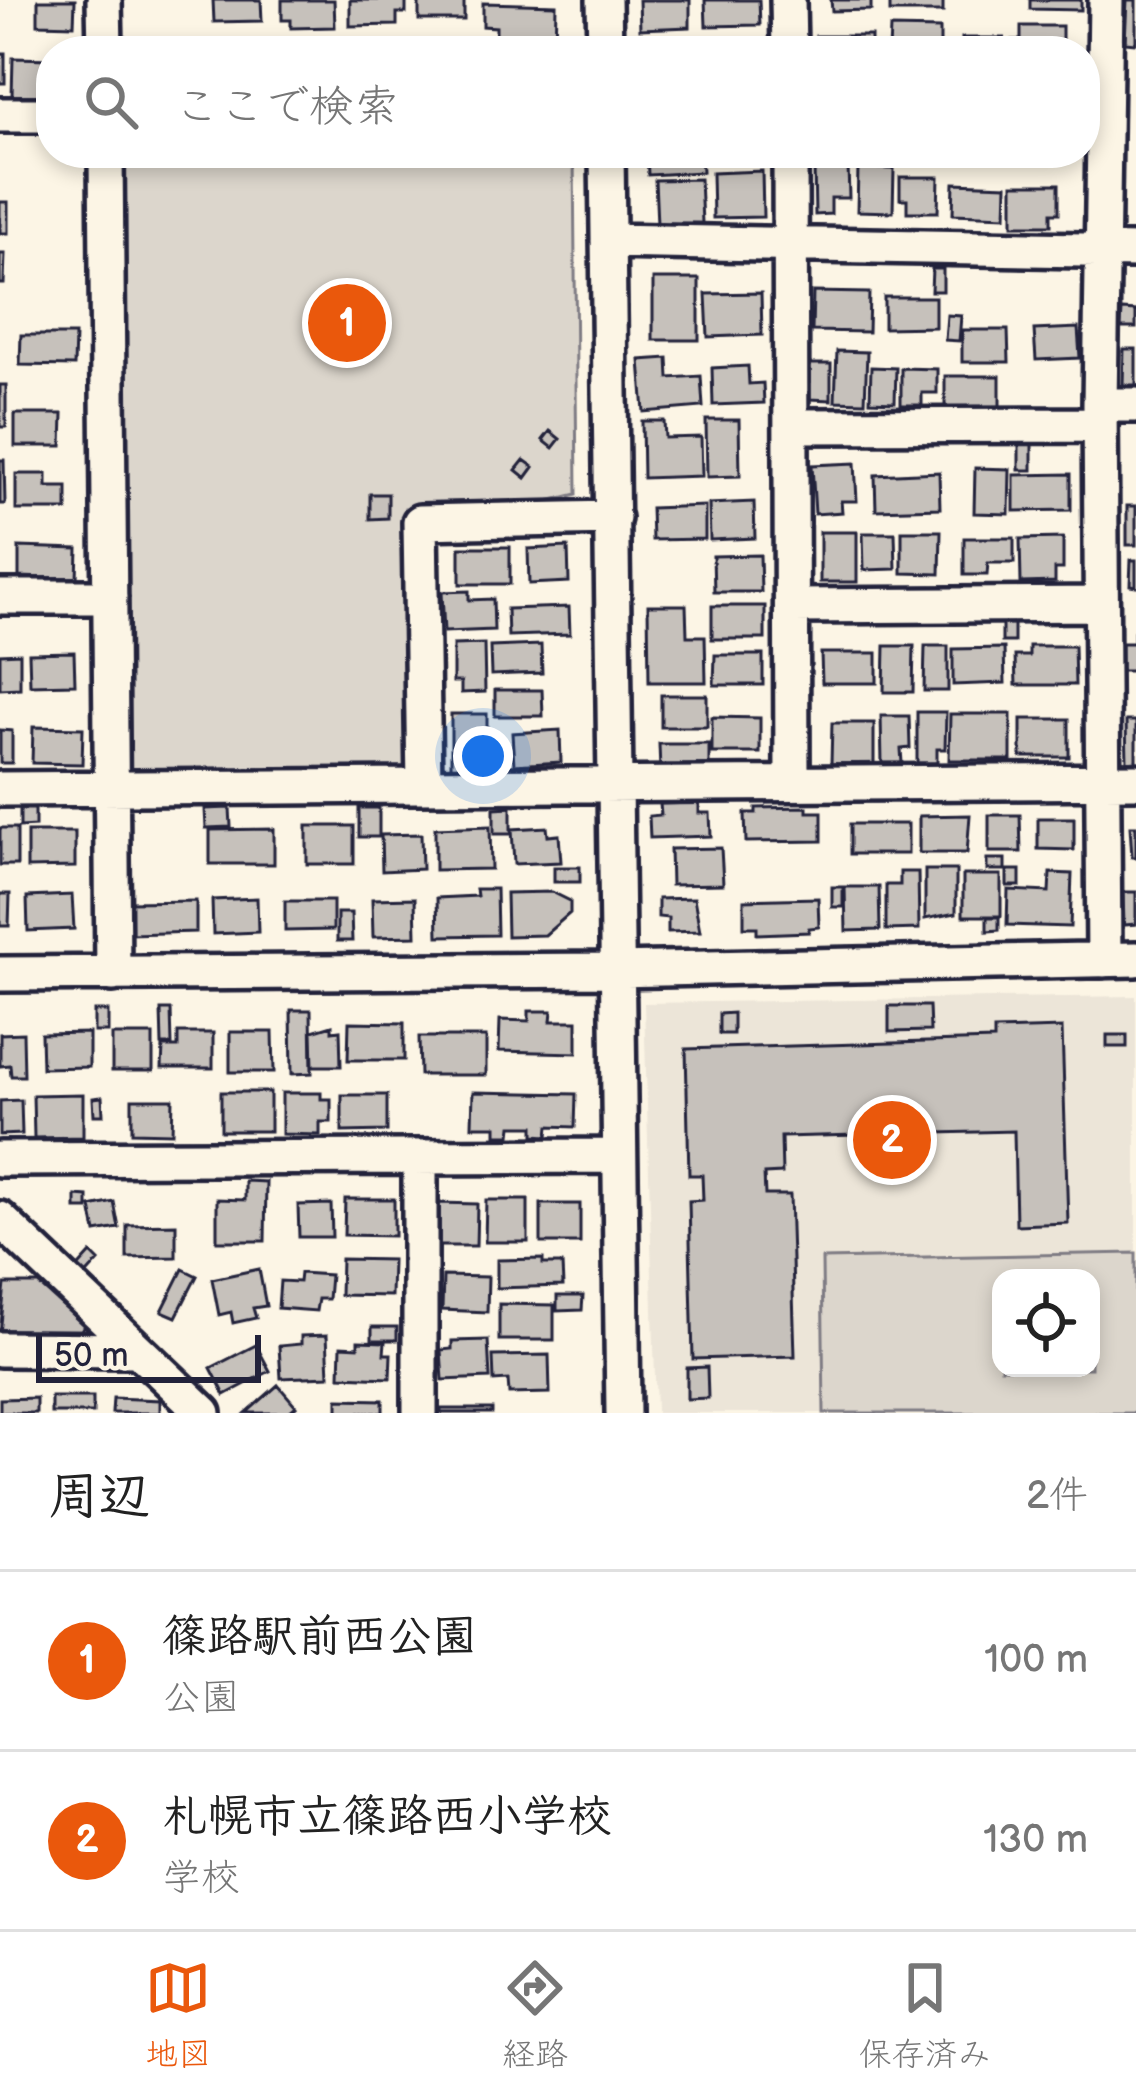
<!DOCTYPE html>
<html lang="ja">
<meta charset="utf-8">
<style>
body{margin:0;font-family:"Balsamiq Sans","Klee One",sans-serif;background:#f6f6f6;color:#222}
.controls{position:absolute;right:36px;bottom:36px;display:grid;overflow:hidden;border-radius:24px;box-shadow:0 6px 18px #0003}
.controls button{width:108px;height:108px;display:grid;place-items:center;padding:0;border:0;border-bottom:3px solid #e0e0e0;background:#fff;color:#222;font:60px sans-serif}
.scale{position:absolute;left:36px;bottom:30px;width:225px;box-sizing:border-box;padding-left:12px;border:6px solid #22223b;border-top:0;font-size:33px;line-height:42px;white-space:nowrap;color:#22223b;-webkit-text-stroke:9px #fcf5e5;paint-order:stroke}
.you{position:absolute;left:483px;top:756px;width:42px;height:42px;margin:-30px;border:9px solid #fff;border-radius:50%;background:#1a73e8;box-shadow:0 0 0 18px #1a73e833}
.badge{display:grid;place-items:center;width:78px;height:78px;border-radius:50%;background:#ea580c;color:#fff;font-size:39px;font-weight:700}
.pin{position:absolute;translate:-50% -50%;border:6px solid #fff;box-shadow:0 3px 12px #0006}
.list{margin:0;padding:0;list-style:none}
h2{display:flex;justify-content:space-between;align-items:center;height:156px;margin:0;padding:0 48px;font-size:51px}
h2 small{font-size:39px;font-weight:400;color:#767676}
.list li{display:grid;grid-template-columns:78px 1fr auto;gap:36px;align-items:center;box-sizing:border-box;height:180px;padding:0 48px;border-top:3px solid #e0e0e0}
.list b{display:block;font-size:45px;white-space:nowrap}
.list p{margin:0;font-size:39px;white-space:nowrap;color:#767676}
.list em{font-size:39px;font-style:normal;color:#767676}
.icon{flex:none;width:66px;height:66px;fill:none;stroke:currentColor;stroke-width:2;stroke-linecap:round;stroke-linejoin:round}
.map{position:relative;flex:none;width:1136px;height:1413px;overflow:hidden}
.search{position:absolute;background:#fff;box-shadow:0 6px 18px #0003;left:36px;right:36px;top:36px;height:132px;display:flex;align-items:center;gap:30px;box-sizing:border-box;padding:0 42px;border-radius:48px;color:#767676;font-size:45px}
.sheet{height:516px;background:#fff}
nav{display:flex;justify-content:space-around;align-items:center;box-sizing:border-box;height:168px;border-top:3px solid #e0e0e0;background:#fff;font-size:33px;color:#767676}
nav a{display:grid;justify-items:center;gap:6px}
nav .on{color:#ea580c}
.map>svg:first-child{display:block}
</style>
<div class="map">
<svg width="1136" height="1413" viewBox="0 0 1136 1413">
<rect width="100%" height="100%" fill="#fcf5e5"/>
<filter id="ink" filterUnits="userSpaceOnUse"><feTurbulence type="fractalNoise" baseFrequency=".00833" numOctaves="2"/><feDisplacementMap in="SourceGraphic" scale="24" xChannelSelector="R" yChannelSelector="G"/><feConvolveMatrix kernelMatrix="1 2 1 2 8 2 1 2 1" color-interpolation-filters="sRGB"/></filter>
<g filter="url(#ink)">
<path fill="#ece5d8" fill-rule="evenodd" d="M1136 996V1413H656L644 1003ZM1001 1278H1091V1368H1001Z"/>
<path fill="#dcd6cc" stroke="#7f7c84" stroke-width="3" fill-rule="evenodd" d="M118 153H574L577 494 544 502 405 508 411 760 400 771 132 774 123 765Z
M1136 1253V1413H824L822 1259ZM1091 1278V1368H1001V1278Z"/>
<path fill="#c6c1bb" stroke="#22223b" stroke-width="3" d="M38 0H75L74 25 38 24Z
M213 0H261L262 21 214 22Z
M282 0H334L335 27 291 28V20H282Z
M350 0H406V13H397V25L350 26Z
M419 0H464V20H419Z
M639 0H690V27L640 29Z
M705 0H759L760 25 706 26Z
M831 0H871V10L832 11Z
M890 0H943V12H890Z
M1030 0H1081V10L1030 9Z
M1127 0H1136V43L1125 42Z
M483 3 556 5 555 47 496 46V27L483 26Z
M1021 26H1062V51H1012V40H1021Z
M890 28 940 29V51H889Z
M816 36H871V51H816Z
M962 38H1004V51H962Z
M695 45V51H659V46Z
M126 48H179V51H126Z
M0 53H5V83H0Z
M13 58 51 59V97L12 96Z
M647 153H701L702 172 648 175Z
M892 153H938V159H892Z
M1019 153H1062L1063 159 1019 160Z
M814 166H848L849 198H831V214L815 215Z
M858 168 894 169 893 212 857 211Z
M762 171 763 217 713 218 712 173Z
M900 177H939L938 212H907V199H900Z
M700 179 702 223 657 224 655 180Z
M954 183 1007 185 1006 216 953 214Z
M1013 184H1059V213H1051V225H1013Z
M0 202H8V233H0Z
M0 254H5L4 284H0Z
M932 269H943V291H931Z
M653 279H699V340H653Z
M813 292 869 293 868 332 812 331Z
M761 293 762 335 708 337 706 294Z
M884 297H935V327L884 328Z
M1122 310 1136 311V328H1121Z
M947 315 961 316 959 341 945 340Z
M1078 328 1080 358 1036 360 1034 330Z
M962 330H1008L1009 362H962Z
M21 335H75L74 366 20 365Z
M1124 349H1136V385H1123Z
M837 351 867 352 865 402 835 401Z
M668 358 669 378 701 376 703 407 644 412 640 360Z
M810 364H831V400L810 399Z
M748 366 749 384 763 383 764 403 713 405 712 368Z
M871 367 896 368 895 402 870 401Z
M901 368 937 369V393H922V405H901Z
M945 376H1000V407H945Z
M0 385H6V427H0Z
M15 414H63L62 446H15Z
M706 420H739L740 476 707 477Z
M642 421H664L665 438 701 437 702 476 643 478Z
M550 431 560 439 553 448 543 440Z
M1019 444H1032V470H1019Z
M0 460H4L5 504H0Z
M524 460 534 467 526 478 516 470Z
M855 463 857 501H841L842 512 815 514 812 465Z
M975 468 1010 469 1009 514 974 513Z
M939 472 940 508 876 510 875 475Z
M16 474H47V487H67V510H16Z
M1071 474V510L1014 511V475Z
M370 494H388V518L370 519Z
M754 502 755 538 710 540 709 504Z
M705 506V539L652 540 651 508Z
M1127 506H1136V545H1127Z
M902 531H941L940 574 902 573Z
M820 532H857V582H820Z
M863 533H895L896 569 864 570Z
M964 538H1014V563H988L987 575H964Z
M1063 538V569H1055V582L1021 583 1020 539Z
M19 547 78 549 77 579 19 577Z
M460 547H510V584H460Z
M568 547 569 582 529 584 528 549Z
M760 555 761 592H714L713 556Z
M1131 560H1136V586L1130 585Z
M469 591V600L493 599 494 630 444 632 442 592Z
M648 605H686L687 636H705L706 682H649Z
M712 606H765V639H712Z
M569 607 570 634 508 636 507 609Z
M1002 622H1014V642H1002Z
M1134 630 1136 671H1118L1119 643H1134Z
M484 644 485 692 461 693V682H453V645Z
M541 645 542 673 491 675 490 647Z
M885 646H914L913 692H884Z
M925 646H948V691H924Z
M1029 646H1074L1075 685H1016L1015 656H1029Z
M1004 648 1005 683 953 685V649Z
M74 652 75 684 30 685 29 653Z
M20 653V688L0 689V654Z
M821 653H877V683H822Z
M715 655H763V685H714Z
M495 690H542L543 716H495Z
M661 695H707V727H661Z
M917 712H946L945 749H937V763H917Z
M451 714H487V767H451Z
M950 714H1011V760H949Z
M881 716H909L910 748 901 749 902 763H882Z
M712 717 760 718V753H712Z
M1021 719H1069V757H1021Z
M1126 721H1136V761L1127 762Z
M832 723H874V764H831Z
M33 727 83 728 82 764 32 763Z
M0 730 12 731V763H0Z
M560 730 561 762 514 765 512 733Z
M659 744H709V769L660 770Z
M699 803V813H710L711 836 650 838 649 816 661 815 660 804Z
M511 807V834H494V808Z
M807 807V812H822V841L746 842 745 813H756V808Z
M230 808 231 827 206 828 205 809Z
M359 808H379V837H359Z
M20 809H35V826L20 827Z
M970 815 967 853H919V816Z
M989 815H1020L1021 852H989Z
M1038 818H1074V850L1038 849Z
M850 824H908V854H850Z
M307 826H354V864H307Z
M490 826 491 869 435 870V828Z
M1130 826H1136V857H1132Z
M547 827 548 836 559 835 561 862 514 864 512 829Z
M0 828H17V865H0Z
M274 829V864H210V830Z
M27 832H75V867L27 868Z
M421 834 422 869 382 871 381 835Z
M721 848 723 884 671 885 670 849Z
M987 859H1005V870H987Z
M554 867H580V882H554Z
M925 870H956V913L925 919Z
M1007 870H1020V886H1007Z
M900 872H918L919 929 886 930V885H900Z
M1050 873 1072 874 1070 927 1007 925 1008 890 1049 892Z
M963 875H1001V916H963Z
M832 887H843V907H832Z
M845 887H879L880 930 846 931Z
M476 889H496L497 935 438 936 437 898 477 896Z
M552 892 570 901V913L545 935 507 936 506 893Z
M1123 892H1136V924L1124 925Z
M0 894H10L9 926H0Z
M72 895 74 929 28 931 27 897Z
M257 898 258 932 213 934 212 900Z
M415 898 416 936 373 937 372 899Z
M694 898 700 931 668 932V918L658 917V899Z
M818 898 819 927 809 928V932L757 934V927H744V900Z
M196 901V932L130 934 129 902Z
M285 901H333V930L285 931Z
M337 913H351L352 941H337Z
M987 917H999V930L987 931Z
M889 1006H929L930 1031 889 1032Z
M161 1010H171L172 1045H162Z
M291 1010H311L312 1073 292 1074Z
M94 1011H108V1032H94Z
M529 1011H552L551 1021H577V1053L499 1051 500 1020 529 1021Z
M733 1013V1034H719V1014Z
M349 1022 404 1023V1060H348Z
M332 1025V1031L340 1030 341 1066H313L312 1031Z
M1062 1028 1068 1223 1016 1225 1014 1131 781 1137 782 1173 764 1174 765 1195H790L795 1356 693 1359 689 1201 703 1200 702 1175H689L686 1049 994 1040V1030Z
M230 1032H273L274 1072H230Z
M23 1033 24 1076H11L10 1065 0 1066V1034Z
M89 1033V1067L42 1068 41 1034Z
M178 1033H213V1068H162L163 1047H178Z
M112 1035H153V1071H112Z
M1107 1035H1127V1047H1107Z
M419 1037H486V1075H420Z
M221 1092H270V1131H221Z
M473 1092 576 1094 575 1127 549 1126 548 1136 534 1135V1126H512L511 1135H496V1126H472Z
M282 1093H321V1099H331V1122H320V1135L282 1134Z
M83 1094V1137L34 1138 33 1095Z
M342 1095H387V1131L342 1132Z
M102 1097 103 1115H94L93 1098Z
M132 1099H173L172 1133 132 1132Z
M21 1100 22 1134 0 1135V1101Z
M245 1181 266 1182 265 1241H217V1199L245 1200Z
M76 1196 88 1197V1209H76Z
M345 1199H394V1236L344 1235Z
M486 1200H528V1242H485Z
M114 1202 119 1228 96 1232 91 1207Z
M438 1203 477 1204 476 1246H437Z
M331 1204 332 1237H299L298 1205Z
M541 1204H580V1243H541Z
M176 1224V1257L127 1258V1225Z
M91 1253 99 1261 79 1283 71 1275Z
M341 1259 392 1260 391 1296 340 1295Z
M543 1259V1264H562L563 1286 497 1288V1260Z
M183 1269 197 1276 176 1317 162 1311Z
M259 1269 266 1306 253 1308 256 1318 233 1323 231 1312 219 1315 212 1279Z
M300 1273 330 1275 328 1299H318L316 1311 278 1308 280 1281 299 1282Z
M443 1276 488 1277 487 1312 442 1310Z
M5 1284H38L84 1325 79 1334H0Z
M557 1296H583L582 1310 557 1311Z
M499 1304 554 1305V1340H499Z
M372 1327H397V1340H372Z
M327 1335 329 1376 281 1378 279 1346 301 1344V1336Z
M488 1340 490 1378 443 1380 441 1350 452 1349V1341Z
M358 1341 385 1342 384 1354H391L390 1378 340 1376 341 1346 358 1347Z
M256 1345 270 1371 225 1395 211 1368Z
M549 1355 550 1393 509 1394 508 1380 494 1381 493 1356Z
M707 1367 708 1398 687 1399V1368Z
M278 1385 296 1406 288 1413H246Z
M51 1397H93V1413H51Z
M36 1398V1413H0V1399Z
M113 1398 160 1400V1413H112Z
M338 1399 383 1400V1413H338Z
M441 1409H492V1413H441Z"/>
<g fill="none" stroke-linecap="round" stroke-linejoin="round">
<g stroke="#22223b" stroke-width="42">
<path id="street" d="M104 0 105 51
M604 0 605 51
M788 0 789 51
M0 115H51
M106 153 113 974
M607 153 623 1413
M790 153 792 782
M608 241 1136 251
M1100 405H1136
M794 426 1100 425
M0 597H110
M793 606 1101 604
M424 786 420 522 613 518
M0 789 1136 781
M1104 960 1100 405 1106 0
M0 974 615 970 1136 959
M420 1157V1413
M0 1159 616 1156
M0 1219 204 1413
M0 1349 137 1350"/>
</g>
<use href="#street" stroke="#fcf5e5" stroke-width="33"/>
</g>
</g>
</svg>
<div class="controls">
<button><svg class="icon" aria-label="locate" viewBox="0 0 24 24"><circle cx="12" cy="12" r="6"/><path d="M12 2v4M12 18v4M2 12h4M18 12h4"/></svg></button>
</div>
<div class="scale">50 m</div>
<div class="you"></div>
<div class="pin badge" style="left:347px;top:323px">1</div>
<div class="pin badge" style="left:892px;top:1140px">2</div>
<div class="search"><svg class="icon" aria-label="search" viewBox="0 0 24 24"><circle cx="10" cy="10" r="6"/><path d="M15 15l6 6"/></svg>ここで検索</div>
</div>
<section class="sheet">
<h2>周辺<small>2件</small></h2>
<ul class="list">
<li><span class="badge">1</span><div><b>篠路駅前西公園</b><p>公園</p></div><em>100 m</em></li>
<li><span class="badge">2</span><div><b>札幌市立篠路西小学校</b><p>学校</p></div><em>130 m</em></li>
</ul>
</section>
<nav>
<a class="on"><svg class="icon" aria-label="map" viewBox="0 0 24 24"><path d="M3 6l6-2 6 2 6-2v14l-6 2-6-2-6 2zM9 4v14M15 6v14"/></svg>地図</a>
<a><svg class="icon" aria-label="directions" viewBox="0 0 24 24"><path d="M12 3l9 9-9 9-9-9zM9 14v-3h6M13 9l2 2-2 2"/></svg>経路</a>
<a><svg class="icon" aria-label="saved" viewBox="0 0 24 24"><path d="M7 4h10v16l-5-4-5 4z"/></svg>保存済み</a>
</nav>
